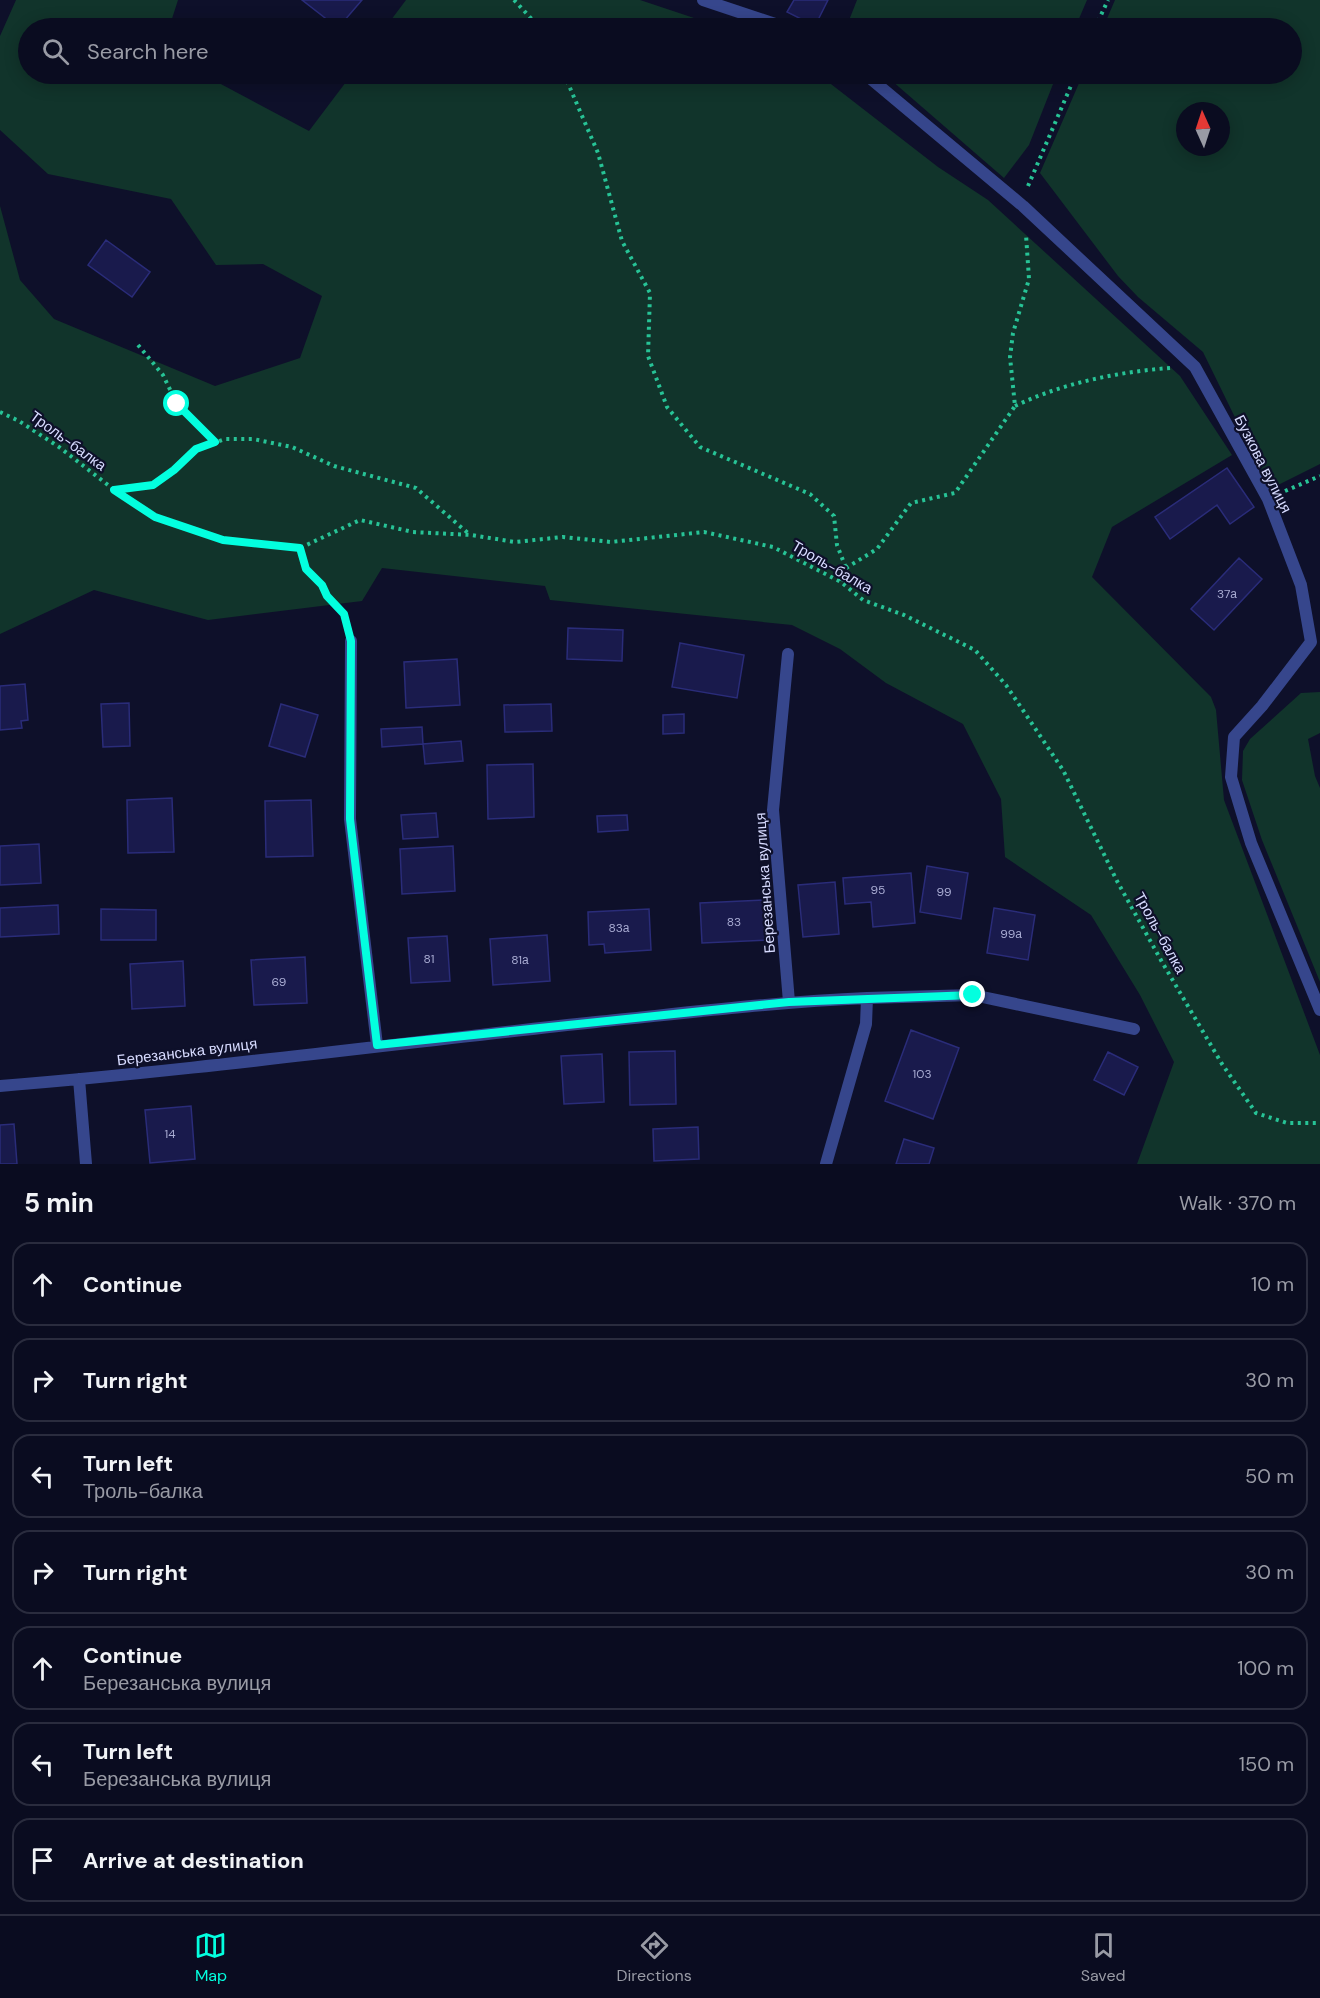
<!DOCTYPE html>
<meta charset="utf-8">
<style>
body{margin:0;font-family:"DM Sans",sans-serif;background:#131529;color:#f1f3f6}
.compass{position:absolute;left:1176px;top:102px;width:54px;height:54px;border-radius:50%;background:#0a0c20;box-shadow:0 3px 15px #0003;rotate:357deg}
.stop{position:absolute;width:18px;height:18px;margin:-14px;border:4px solid #03ffdf;border-radius:50%;background:#fff}
.stop.end{background:#03ffdf;border-color:#fff;box-shadow:0 2px 6px #0008}
.list{margin:0;padding:0;list-style:none}
h2{display:flex;justify-content:space-between;align-items:center;height:78px;margin:0;padding:0 24px;font-size:26px}
h2 small{font-size:20px;font-weight:400;color:#999ba5}
.list li{display:grid;grid-template-columns:39px 1fr auto;gap:18px;align-items:center;box-sizing:border-box;height:84px;margin:0 12px 12px;padding:0 12px;border:2px solid #2a2c3e;border-radius:18px}
.list b{display:block;font-size:22px;white-space:nowrap}
.list p{margin:0;font-size:20px;white-space:nowrap;color:#999ba5}
.list em{font-size:20px;font-style:normal;color:#999ba5}
.icon{flex:none;width:33px;height:33px;fill:none;stroke:currentColor;stroke-width:2;stroke-linecap:round;stroke-linejoin:round}
.map{position:relative;flex:none;width:1320px;height:1164px;overflow:hidden}
.search{position:absolute;background:#0a0c20;box-shadow:0 3px 15px #0003;left:18px;right:18px;top:18px;height:66px;display:flex;align-items:center;gap:15px;box-sizing:border-box;padding:0 21px;border-radius:33px;color:#999ba5;font-size:22px}
.sheet{height:750px;background:#0a0c20}
nav{display:flex;justify-content:space-around;align-items:center;box-sizing:border-box;height:84px;border-top:2px solid #2a2c3e;background:#0a0c20;font-size:16px;color:#999ba5}
nav a{display:grid;justify-items:center;gap:3px}
nav .on{color:#03ffdf}
.map>svg:first-child{display:block}
</style>
<div class="map">
<svg width="1320" height="1164" viewBox="0 0 1320 1164">
<rect width="100%" height="100%" fill="#0e102a"/>
<path fill="#11342b" fill-rule="evenodd" d="M16 0H178L169 28H28V74H202L309 131 352 74H818L938 167 988 200 1180 376 1232 455 1112 527 1092 577 1211 697 1216 710 1224 800 1320 1055V1164H1137L1174 1062 1140 995 1091 915 1005 857 1001 799 963 724 886 683 840 649 792 625 550 600 545 586 382 568 362 601 208 620 94 590 0 634V206L20 280 54 319 215 386 300 358 322 296 263 264 216 265 171 199 48 174 0 130V36Z
M406 0H640L724 28H385Z
M857 0H1087L1075 28H846Z
M1115 0H1320V464L1270 489 1203 352 1138 297 1118 276 1040 173 1083 74H1292V28H1103ZM1185 111H1221V147H1185Z
M884 74H1057L1029 145 1004 178Z
M1320 692V733L1308 739 1315 776 1320 788V982L1262 840 1242 780 1243 751 1250 739 1301 693Z"/>
<path fill="#191a4c" stroke="#2a2c79" stroke-width="1.5" d="M302 0H362L338 28Z
M794 0H828L815 26 787 12Z
M106 240 150 272 132 297 88 265Z
M1227 468 1254 507 1230 524 1217 505 1170 539 1155 517Z
M1239 558 1262 579 1214 630 1191 609Z
M568 628 623 630 622 661 567 659Z
M680 643 744 655 737 698 672 687Z
M457 659 460 705 406 708 404 662Z
M25 684 28 720 21 721 22 728 0 730V686Z
M129 703 130 746 103 747 101 704Z
M281 704 318 715 305 757 269 746Z
M551 704 552 731 505 732 504 705Z
M684 714V733L663 734V715Z
M422 727 423 744 382 747 381 729Z
M461 741 463 761 425 764 423 744Z
M533 764 534 817 488 819 487 765Z
M172 798 174 852 128 853 127 800Z
M311 800 313 856 266 857 265 801Z
M436 813 438 837 403 839 401 815Z
M627 815 628 830 598 832 597 816Z
M39 844 41 883 0 885V846Z
M453 846 455 891 402 894 400 849Z
M927 866 968 873 961 919 920 912Z
M911 873 915 923 873 927 871 902 845 904 843 878Z
M835 882 839 934 803 937 798 885Z
M766 900 768 940 702 943 700 903Z
M58 905 59 934 0 937V908Z
M994 908 1035 915 1028 960 987 953Z
M101 909 156 910V940H101Z
M649 909 651 950 605 953 604 944 589 945 588 912Z
M547 935 550 981 493 985 490 939Z
M447 936 450 981 411 983 408 938Z
M305 957 307 1003 254 1005 251 960Z
M183 961 185 1006 132 1009 130 964Z
M911 1030 959 1048 933 1119 885 1101Z
M675 1051 676 1104 630 1105 629 1052Z
M1108 1052 1138 1067 1124 1095 1094 1080Z
M602 1054 604 1102 564 1104 561 1056Z
M191 1106 195 1159 150 1163 145 1110Z
M14 1124 17 1164H0V1125Z
M698 1127 699 1159 654 1161 653 1129Z
M904 1139 934 1148 929 1164H896Z"/>
<g fill="none" stroke-linecap="round" stroke-linejoin="round">
<path stroke="#27c396" stroke-width="4" stroke-dasharray="3 4.5" stroke-linecap="butt" d="M514 0 540 28
M1095 28 1108 0
M564 74 598 153 622 241 650 293 648 356 667 407 700 447 810 494 834 516 837 545 846 568 841 582
M1028 186 1076 74
M138 345 163 375 177 404 215 442
M1015 406C1063 383 1117 372 1170 368
M0 412 19 421 59 447 130 502 155 517 223 540 300 548 360 520 413 532 471 535 515 542 563 537 611 542 704 532 773 547 841 582 863 600 904 615 975 650 1006 685 1063 770 1117 881 1162 962 1222 1064 1256 1113 1287 1123H1320
M114 490 153 485 174 470 196 449 225 439H253L292 447 334 466 416 488 469 534
M1285 491 1320 476
M300 548 306 569 322 585 327 596 344 614 348 623
M846 568 877 549 911 503 955 493 1015 406 1010 357 1013 333 1029 279 1026 235"/>
<path stroke="#36468c" stroke-width="12" d="M703 0 787 28
M865 74 1023 206 1195 367 1268 499 1301 585 1311 642 1262 706 1234 737 1231 777 1251 843 1320 1010
M351 641 350 819 377 1045
M788 654 773 810 789 1002
M867 998 973 995 1134 1029
M79 1079 86 1164
M0 1086C199 1070 397 1043 596 1022 686 1013 776 1002 867 998L866 1024 826 1164"/>
</g>
<g fill="none" stroke-linecap="round" stroke-linejoin="round">
<path stroke="#03ffdf" stroke-width="8" d="M177 404 215 442 196 449 174 470 153 485 114 490 155 517 223 540 300 548 306 569 322 585 327 596 344 614 351 641 350 819 377 1045 789 1002 973 995"/>
</g>
<g text-anchor="middle" stroke-width="4.5" stroke-linejoin="round" paint-order="stroke">
<g font-size="12" fill="#a8abd2">
<text x="1227" y="598">37а</text>
<text x="878" y="894">95</text>
<text x="944" y="896">99</text>
<text x="734" y="926">83</text>
<text x="619" y="932">83а</text>
<text x="1011" y="938">99а</text>
<text x="429" y="963">81</text>
<text x="520" y="964">81а</text>
<text x="279" y="986">69</text>
<text x="922" y="1078">103</text>
<text x="170" y="1138">14</text>
</g>
<g font-size="15" fill="#d7dbff" stroke="#0e102a">
<text transform="translate(68 441) rotate(36)" y="5">Троль-балка</text>
<text transform="translate(1263 464) rotate(63)" y="5">Бузкова вулиця</text>
<text transform="translate(832 567) rotate(30)" y="5">Троль-балка</text>
<text transform="translate(765 883) rotate(-94)" y="5">Березанська вулиця</text>
<text transform="translate(1160 933) rotate(61)" y="5">Троль-балка</text>
<text transform="translate(187 1052) rotate(-7)" y="5">Березанська вулиця</text>
</g>
</g>
</svg>
<svg class="compass" viewBox="-18 -18 36 36"><path d="M0-13l5 13h-10z" fill="#e53935"/><path d="M0 13l5-13h-10z" fill="#999ba5"/></svg>
<div class="stop" style="left:177px;top:404px"></div>
<div class="stop end" style="left:973px;top:995px"></div>
<div class="search"><svg class="icon" aria-label="search" viewBox="0 0 24 24"><circle cx="10" cy="10" r="6"/><path d="M15 15l6 6"/></svg>Search here</div>
</div>
<section class="sheet">
<h2>5 min<small>Walk · 370 m</small></h2>
<ul class="list">
<li><svg class="icon" aria-label="ahead" viewBox="0 0 24 24"><path d="M12 20V5M6 11l6-6 6 6"/></svg><div><b>Continue</b></div><em>10 m</em></li>
<li><svg class="icon" aria-label="right" viewBox="0 0 24 24"><path d="M7 20v-9h11M14 6l5 5-5 5"/></svg><div><b>Turn right</b></div><em>30 m</em></li>
<li><svg class="icon" aria-label="left" viewBox="0 0 24 24"><path d="M17 20v-9H6M10 6l-5 5 5 5"/></svg><div><b>Turn left</b><p>Троль-балка</p></div><em>50 m</em></li>
<li><svg class="icon" aria-label="right" viewBox="0 0 24 24"><path d="M7 20v-9h11M14 6l5 5-5 5"/></svg><div><b>Turn right</b></div><em>30 m</em></li>
<li><svg class="icon" aria-label="ahead" viewBox="0 0 24 24"><path d="M12 20V5M6 11l6-6 6 6"/></svg><div><b>Continue</b><p>Березанська вулиця</p></div><em>100 m</em></li>
<li><svg class="icon" aria-label="left" viewBox="0 0 24 24"><path d="M17 20v-9H6M10 6l-5 5 5 5"/></svg><div><b>Turn left</b><p>Березанська вулиця</p></div><em>150 m</em></li>
<li><svg class="icon" aria-label="arrive" viewBox="0 0 24 24"><path d="M6 21V4h12l-3 4 3 4H6"/></svg><div><b>Arrive at destination</b></div></li>
</ul>
</section>
<nav>
<a class="on"><svg class="icon" aria-label="map" viewBox="0 0 24 24"><path d="M3 6l6-2 6 2 6-2v14l-6 2-6-2-6 2zM9 4v14M15 6v14"/></svg>Map</a>
<a><svg class="icon" aria-label="directions" viewBox="0 0 24 24"><path d="M12 3l9 9-9 9-9-9zM9 14v-3h6M13 9l2 2-2 2"/></svg>Directions</a>
<a><svg class="icon" aria-label="saved" viewBox="0 0 24 24"><path d="M7 4h10v16l-5-4-5 4z"/></svg>Saved</a>
</nav>
